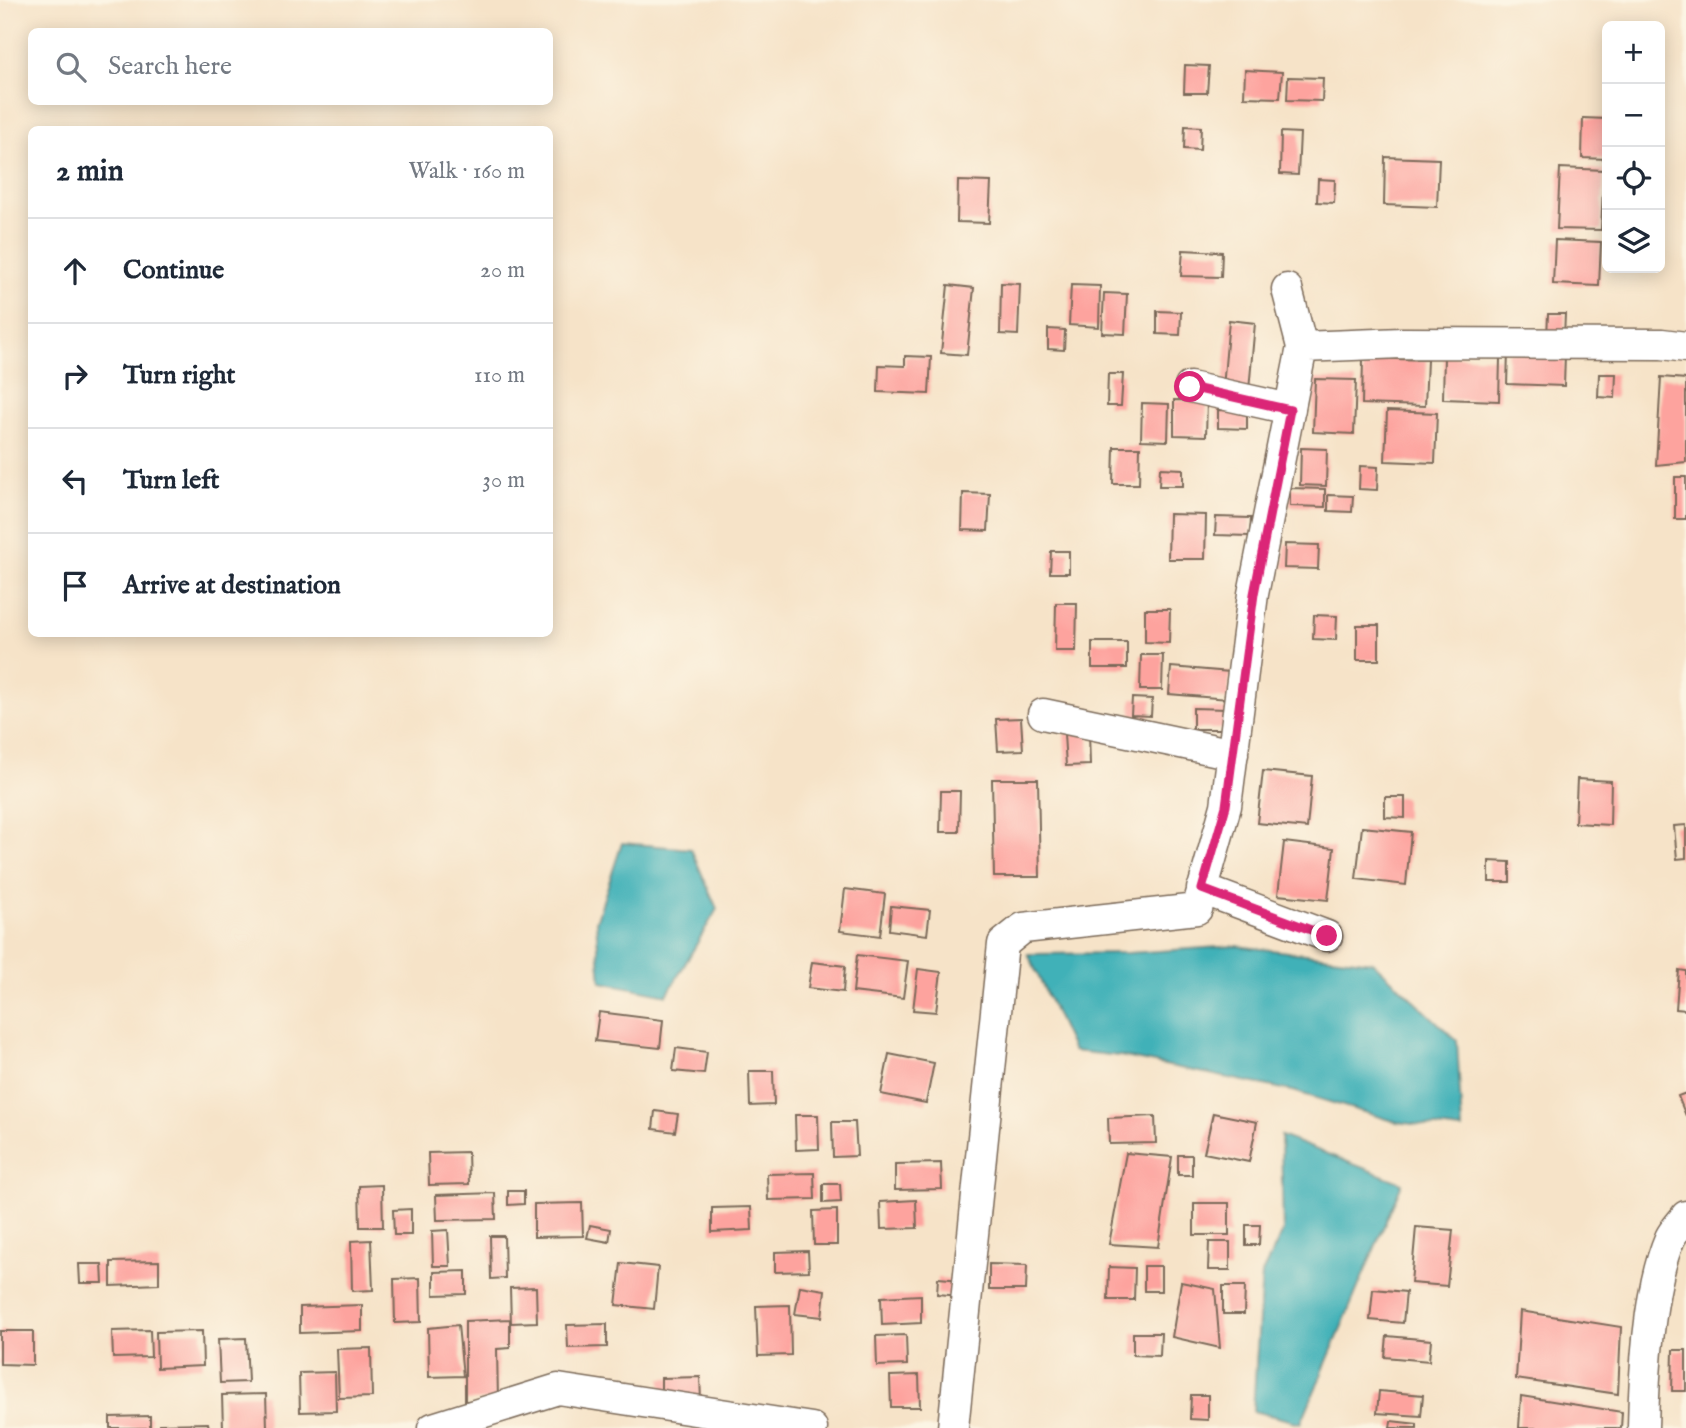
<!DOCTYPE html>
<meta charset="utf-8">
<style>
body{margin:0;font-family:"IM FELL English",serif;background:#f6f6f7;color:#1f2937}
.controls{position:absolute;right:21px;top:21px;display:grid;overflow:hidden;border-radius:10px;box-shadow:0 4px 18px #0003}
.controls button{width:63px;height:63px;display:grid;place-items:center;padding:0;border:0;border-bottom:2px solid #e0e1e3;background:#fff;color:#1f2937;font:35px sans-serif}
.stop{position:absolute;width:21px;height:21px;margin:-16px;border:5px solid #db2777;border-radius:50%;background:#fff}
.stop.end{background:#db2777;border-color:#fff;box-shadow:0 2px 7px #0008}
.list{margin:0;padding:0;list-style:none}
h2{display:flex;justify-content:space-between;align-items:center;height:91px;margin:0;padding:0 28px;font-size:30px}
h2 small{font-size:23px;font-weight:400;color:#747a83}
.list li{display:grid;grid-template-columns:46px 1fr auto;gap:21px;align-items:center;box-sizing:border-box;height:105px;padding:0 28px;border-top:2px solid #e0e1e3}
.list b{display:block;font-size:26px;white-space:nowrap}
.list em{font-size:23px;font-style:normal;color:#747a83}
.icon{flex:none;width:38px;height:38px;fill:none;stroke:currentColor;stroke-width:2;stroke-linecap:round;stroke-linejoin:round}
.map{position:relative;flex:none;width:1686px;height:1428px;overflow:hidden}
.search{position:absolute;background:#fff;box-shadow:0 4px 18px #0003;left:28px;top:28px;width:525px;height:77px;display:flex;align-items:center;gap:18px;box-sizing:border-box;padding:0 24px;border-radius:10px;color:#747a83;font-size:26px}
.panel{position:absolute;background:#fff;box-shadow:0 4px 18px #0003;left:28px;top:126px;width:525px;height:511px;border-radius:10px}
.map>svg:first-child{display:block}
</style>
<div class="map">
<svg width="1686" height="1428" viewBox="0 0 1686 1428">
<rect width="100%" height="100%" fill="#fcf5e5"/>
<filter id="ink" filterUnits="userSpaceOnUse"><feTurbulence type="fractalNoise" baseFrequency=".0143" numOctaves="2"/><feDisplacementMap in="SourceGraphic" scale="14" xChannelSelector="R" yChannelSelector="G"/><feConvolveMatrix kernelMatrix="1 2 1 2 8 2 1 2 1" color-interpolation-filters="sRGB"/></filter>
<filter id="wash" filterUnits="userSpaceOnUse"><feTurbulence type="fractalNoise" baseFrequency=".00686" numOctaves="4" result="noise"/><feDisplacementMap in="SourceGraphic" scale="28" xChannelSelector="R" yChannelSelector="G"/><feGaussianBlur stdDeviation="1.57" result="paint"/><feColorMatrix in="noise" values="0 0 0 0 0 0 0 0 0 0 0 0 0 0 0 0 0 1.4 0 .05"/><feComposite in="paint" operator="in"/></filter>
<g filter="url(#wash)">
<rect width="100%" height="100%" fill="#f6e3c8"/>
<path fill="#41b1b8" stroke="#3e6e6b" stroke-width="2" d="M622 843 691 849 717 909 667 995 601 982 596 922Z
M1236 946 1373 962 1457 1041 1462 1130 1397 1122 1293 1091 1120 1056 1073 1051 1028 954 1128 953Z
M1281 1136 1402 1183 1301 1423 1253 1411 1262 1274 1283 1231Z"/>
<g id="blocks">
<path fill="#fda39e" d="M1185 65 1209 66 1207 93H1184Z
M1245 70 1282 72 1280 98 1244 97Z
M1288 77 1323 78 1322 101 1287 100Z
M1583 118 1607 119V159L1582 158Z
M1185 126 1201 127 1200 150 1184 149Z
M1281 132 1300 133 1298 175 1280 174Z
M1385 157 1439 159 1437 207 1384 205Z
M1560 168 1604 170 1601 230 1557 229Z
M1318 179 1335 180 1334 203 1317 202Z
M958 181 991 182 989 223 957 222Z
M1555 240 1601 242 1599 286 1553 284Z
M1183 250 1222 252 1221 277 1181 276Z
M1001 283 1020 284 1018 335 1000 334Z
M948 285 974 288 967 355 941 353Z
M1071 285 1100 286 1099 327 1069 325Z
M1104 293 1127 294 1125 334 1102 333Z
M1157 311 1181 312 1180 335 1157 334Z
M1548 314H1565L1564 337H1547Z
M1229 320 1255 323 1249 390 1223 388Z
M1048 329 1065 330 1064 350 1048 349Z
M1508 352 1565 354 1564 386 1507 384Z
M905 356 931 357 929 394 878 392 879 365 905 366Z
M1444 356 1500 358 1499 401 1443 399Z
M1363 358 1427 360 1425 406 1362 404Z
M1108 374H1123L1121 406H1107Z
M1599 374H1616L1615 398 1598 397Z
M1661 377 1686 379V462L1656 465Z
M1315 379 1356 380 1354 434 1313 432Z
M1174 400 1207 401 1206 436 1174 435Z
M1142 403 1169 404 1168 441 1141 440Z
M1218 410 1247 411V429L1218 428Z
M1387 411 1437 413 1435 463 1385 461Z
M1114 447H1140L1139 484H1113Z
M1301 448 1327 449 1326 486 1300 485Z
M1360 466 1378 467 1377 490 1359 489Z
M1160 468 1183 469V486H1159Z
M1675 477H1686V519H1675Z
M1290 488 1325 489V507L1290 506Z
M963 493 990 494 988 531 962 530Z
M1328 495 1353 496 1352 512 1328 511Z
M1169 514 1206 515 1205 559H1168Z
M1216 517 1251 518 1250 536 1215 535Z
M1285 544 1319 545 1318 569 1284 568Z
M1051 551H1069V573H1050Z
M1056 603H1077L1076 651H1055Z
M1145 609H1170L1169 643 1145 642Z
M1314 615 1337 616 1336 640 1313 639Z
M1357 625H1379V660H1357Z
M1092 642H1127V668H1092Z
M1141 655H1163L1162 690H1140Z
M1171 667 1230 672 1228 699 1169 694Z
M1132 698 1152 699 1151 716 1131 715Z
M1193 708 1227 709 1226 729H1193Z
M1021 718 1023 750 998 751 996 719Z
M1089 733 1090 765 1066 766 1064 734Z
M1263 771 1312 776 1307 828 1257 823Z
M992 779H1038L1040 877H994Z
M1577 779 1611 781 1610 825 1575 823Z
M941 791H960L959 832H940Z
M1385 797H1405V818L1385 817Z
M1686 825V858L1677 859 1674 826Z
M1362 827 1411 832 1406 885 1356 879Z
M1284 842 1334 848 1328 900 1278 895Z
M1489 861 1510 862V882H1489Z
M845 889 885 894 880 936 840 931Z
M891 906 930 910 927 935 889 930Z
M857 955 908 961 903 998 853 992Z
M812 962 845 966 843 992 808 988Z
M918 969 941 972 936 1012 913 1010Z
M1679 970 1686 971V1010L1676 1009Z
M599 1012 663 1020 660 1048 595 1041Z
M676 1048 707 1052 704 1074 673 1071Z
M889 1054 934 1063 926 1103 881 1094Z
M749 1071H773L774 1105 750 1106Z
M1686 1093V1116L1678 1096Z
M655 1111 678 1114 675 1132 653 1129Z
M1213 1113 1257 1122 1249 1162 1204 1153Z
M795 1115H818L819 1149 796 1150Z
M1155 1116 1156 1143 1109 1144 1108 1118Z
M832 1122H855L857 1156 833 1157Z
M468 1152 469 1184 429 1185 428 1153Z
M1126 1153 1172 1157 1158 1247 1109 1244Z
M1178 1155H1192V1175H1178Z
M941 1163 942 1189 895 1190V1164Z
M814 1173 815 1199 768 1200 767 1174Z
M823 1184H840L841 1202 823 1203Z
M382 1185 383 1227H360L359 1186Z
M508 1191H524V1204L508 1205Z
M495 1193 496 1219 437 1220 436 1195Z
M916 1200 917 1228 881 1229 880 1202Z
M582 1203 583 1236 534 1237V1204Z
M1194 1203H1229V1235H1194Z
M751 1207 752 1230 712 1232V1208Z
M411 1209V1235H394L393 1210Z
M837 1210V1245H814L813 1211Z
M590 1225 611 1229 609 1242 587 1238Z
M1246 1225H1260L1259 1245H1246Z
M1416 1227 1453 1230 1447 1286 1411 1283Z
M448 1230 450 1266H433L432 1231Z
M490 1236H504L505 1278 491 1279Z
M371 1240 373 1290 352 1291 351 1241Z
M1209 1242H1230V1270H1208Z
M808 1251 809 1271 775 1272V1252Z
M159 1261V1284L111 1286V1262Z
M621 1263 658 1267 654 1309 616 1305Z
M79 1264H102L103 1283H80Z
M989 1264 1027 1265 1026 1290H989Z
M1144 1266H1161V1291H1144Z
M1109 1267 1135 1268 1134 1300H1108Z
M466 1271V1294L434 1295V1272Z
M420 1278 421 1322 395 1323 394 1279Z
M938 1278 962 1280 961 1296 937 1294Z
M1181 1282 1215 1289 1220 1348 1172 1337Z
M800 1286 825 1290 822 1317 795 1314Z
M1223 1286H1245L1244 1314H1223Z
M536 1287 537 1322 511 1323 510 1288Z
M1373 1289 1406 1292 1403 1323 1370 1320Z
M921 1295V1323L882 1325 881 1297Z
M362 1305V1331L300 1333V1307Z
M790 1305 791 1355 758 1356 756 1306Z
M1520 1311 1621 1327 1618 1394 1516 1379Z
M510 1319V1348L497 1349 498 1400 465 1401V1321Z
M607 1324V1347L568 1348 567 1325Z
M458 1325 463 1376 429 1377 428 1328Z
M150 1330 151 1357 113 1358 112 1331Z
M0 1331H33V1365L0 1364Z
M202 1331 203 1366 157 1368 156 1332Z
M1133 1333H1161L1160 1356 1133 1355Z
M906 1335 907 1365 877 1366 876 1336Z
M1387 1336 1431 1340 1429 1361 1385 1357Z
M246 1338 248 1382 220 1383 218 1339Z
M371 1348 372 1397 339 1398 337 1349Z
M1673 1350H1686V1391H1672Z
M335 1372 336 1411 300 1412 299 1373Z
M919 1375 920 1407H891L890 1376Z
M700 1377 701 1400 661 1402V1378Z
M1379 1391 1423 1395 1421 1416 1377 1413Z
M266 1394 267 1428H223L222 1395Z
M1191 1395H1208V1420L1190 1419Z
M1521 1396 1622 1412 1621 1428H1519Z
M150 1416V1428H110V1417Z
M1391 1421 1417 1424V1428H1390Z
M208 1423 209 1428H160V1424Z"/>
</g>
</g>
<g filter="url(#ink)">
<use href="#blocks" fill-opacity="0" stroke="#7c6b5a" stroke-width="2"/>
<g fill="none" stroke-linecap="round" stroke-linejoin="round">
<g stroke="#7c6b5a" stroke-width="33">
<path id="minor" d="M1287 289 1302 347
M1190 387 1290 409
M1043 714 1233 754
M1202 889 1327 936
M433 1428 558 1389 812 1428
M953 1428 1003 944 1023 928 1197 909 1226 806 1253 594 1302 347 1402 343 1662 344 1686 347
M1643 1428C1644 1375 1649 1286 1670 1238 1674 1230 1681 1223 1686 1216"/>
</g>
<use href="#minor" stroke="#fff" stroke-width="30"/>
</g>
</g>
<g fill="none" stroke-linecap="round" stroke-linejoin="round" filter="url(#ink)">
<path stroke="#db2777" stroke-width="9" d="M1190 387 1290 410 1254 594 1226 806 1202 889 1327 936"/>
</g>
</svg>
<div class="controls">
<button>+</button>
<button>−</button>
<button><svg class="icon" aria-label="locate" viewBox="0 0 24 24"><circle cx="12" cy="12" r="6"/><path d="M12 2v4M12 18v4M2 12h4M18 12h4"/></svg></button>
<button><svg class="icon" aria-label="layers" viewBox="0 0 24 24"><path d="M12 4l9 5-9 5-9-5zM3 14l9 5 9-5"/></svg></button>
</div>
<div class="stop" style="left:1190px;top:387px"></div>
<div class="stop end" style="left:1327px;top:936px"></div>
<div class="search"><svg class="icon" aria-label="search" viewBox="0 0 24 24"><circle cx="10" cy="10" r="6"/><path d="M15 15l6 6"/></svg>Search here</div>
<section class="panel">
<h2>2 min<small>Walk · 160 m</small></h2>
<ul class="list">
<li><svg class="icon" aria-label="ahead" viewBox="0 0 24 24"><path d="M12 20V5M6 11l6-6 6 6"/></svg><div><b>Continue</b></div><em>20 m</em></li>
<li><svg class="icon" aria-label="right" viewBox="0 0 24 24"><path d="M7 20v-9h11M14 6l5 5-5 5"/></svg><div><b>Turn right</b></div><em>110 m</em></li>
<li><svg class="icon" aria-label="left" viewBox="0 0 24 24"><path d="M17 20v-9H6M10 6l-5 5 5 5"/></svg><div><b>Turn left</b></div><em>30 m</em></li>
<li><svg class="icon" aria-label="arrive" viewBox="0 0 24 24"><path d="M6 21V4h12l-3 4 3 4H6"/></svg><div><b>Arrive at destination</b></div></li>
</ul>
</section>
</div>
